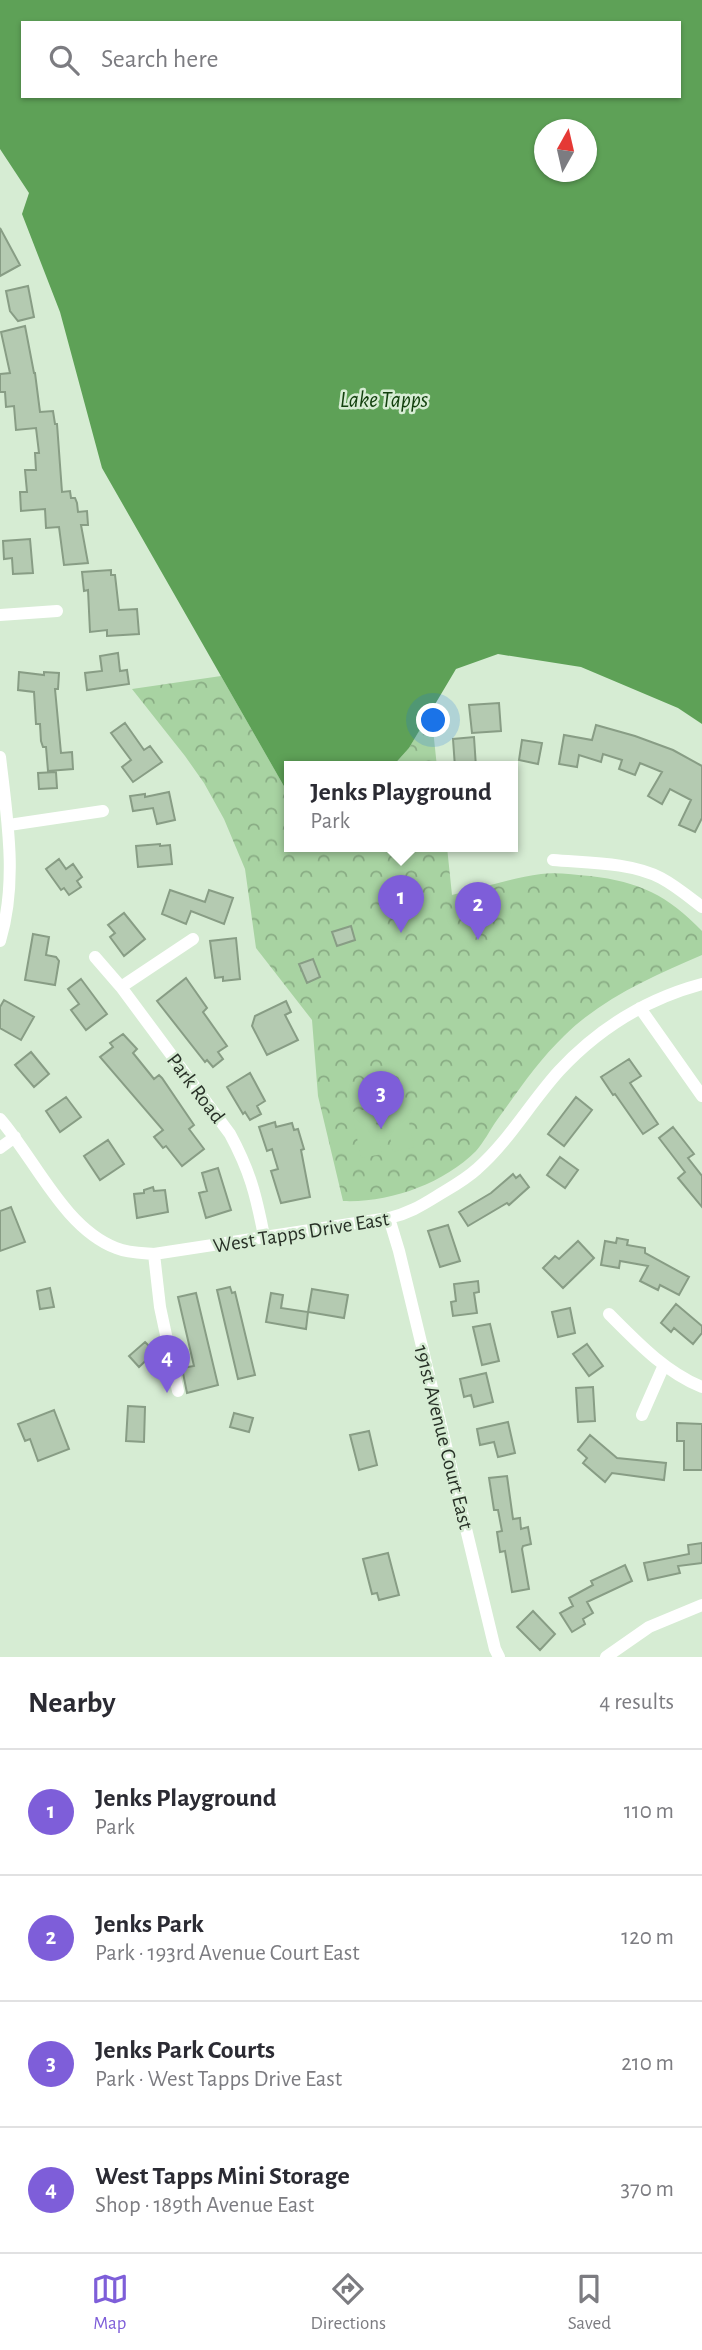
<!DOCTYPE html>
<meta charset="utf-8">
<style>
body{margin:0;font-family:"Alegreya Sans",sans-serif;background:#f7f7f7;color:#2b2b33}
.compass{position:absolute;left:534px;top:119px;width:63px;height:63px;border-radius:50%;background:#fff;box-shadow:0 2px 5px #0004;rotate:8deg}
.you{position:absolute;left:434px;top:721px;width:24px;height:24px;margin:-18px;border:5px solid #fff;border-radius:50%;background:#1a73e8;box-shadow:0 0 0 10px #1a73e833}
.badge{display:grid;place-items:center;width:46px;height:46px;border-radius:50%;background:#7e5ed9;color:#fff;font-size:23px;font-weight:700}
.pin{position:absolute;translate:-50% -58px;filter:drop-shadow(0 2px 4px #0008)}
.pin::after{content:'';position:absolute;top:37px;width:24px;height:21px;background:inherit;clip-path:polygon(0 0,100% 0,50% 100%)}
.popup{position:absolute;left:284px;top:761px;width:234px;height:91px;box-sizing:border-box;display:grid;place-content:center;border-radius:0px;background:#fff;filter:drop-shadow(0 2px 5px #0005);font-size:23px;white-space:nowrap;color:#7c7c81}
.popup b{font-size:26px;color:#2b2b33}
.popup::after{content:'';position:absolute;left:50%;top:100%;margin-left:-14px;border:14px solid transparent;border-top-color:#fff}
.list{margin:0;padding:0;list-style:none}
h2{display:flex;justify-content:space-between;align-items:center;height:91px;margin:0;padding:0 28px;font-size:30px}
h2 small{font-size:23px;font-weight:400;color:#7c7c81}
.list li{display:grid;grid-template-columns:46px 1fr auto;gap:21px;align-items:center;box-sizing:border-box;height:126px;padding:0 28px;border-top:2px solid #e1e1e2}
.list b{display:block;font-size:26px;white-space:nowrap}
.list p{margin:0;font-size:23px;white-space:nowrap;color:#7c7c81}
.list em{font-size:23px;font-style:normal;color:#7c7c81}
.icon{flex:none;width:38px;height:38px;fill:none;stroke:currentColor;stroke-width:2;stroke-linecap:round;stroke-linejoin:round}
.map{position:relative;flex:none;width:702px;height:1657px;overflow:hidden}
.search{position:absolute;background:#fff;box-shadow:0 2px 5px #0004;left:21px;right:21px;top:21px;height:77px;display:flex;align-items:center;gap:18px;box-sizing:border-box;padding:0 24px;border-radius:0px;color:#7c7c81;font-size:26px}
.sheet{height:595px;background:#fff}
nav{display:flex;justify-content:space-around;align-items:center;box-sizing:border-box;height:98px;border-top:2px solid #e1e1e2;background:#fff;font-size:19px;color:#7c7c81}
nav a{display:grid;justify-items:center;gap:4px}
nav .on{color:#7e5ed9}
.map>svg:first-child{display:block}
</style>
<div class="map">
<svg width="702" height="1657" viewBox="0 0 702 1657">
<defs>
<pattern id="park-crowns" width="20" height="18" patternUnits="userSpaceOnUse" patternTransform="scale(1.75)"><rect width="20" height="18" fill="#a8d3a2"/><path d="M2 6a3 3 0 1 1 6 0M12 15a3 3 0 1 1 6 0" fill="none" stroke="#89ac84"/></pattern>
</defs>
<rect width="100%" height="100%" fill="#d6ecd3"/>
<path fill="url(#park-crowns)" d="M221 676 289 795V847H447L452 895C481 888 512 878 541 874 557 872 574 875 590 876 640 882 667 895 702 931V955C654 976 602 998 564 1036 538 1061 518 1091 497 1120 490 1130 484 1142 476 1151 443 1184 389 1203 343 1201L318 1096 312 1020 256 948 245 869 224 819 204 783 185 756 132 689Z
M431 710 437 767H392L409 748Z"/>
<path fill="#a8d3a2" d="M405 1102 414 1147 393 1152 384 1106Z
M373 1108 382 1154 361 1158 352 1112Z"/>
<path fill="#5ea157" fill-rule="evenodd" d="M0 0H702V724L678 708 581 667 498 654 456 669 409 748 392 767H289V795L102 468 60 312 22 214 29 193 0 149ZM23 23H679V96H23ZM544 130H586V172H544Z"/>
<path fill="#b4cab1" stroke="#889d85" stroke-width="2" d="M0 228 20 265 0 276Z
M28 286 34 317 18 321 10 311 6 291Z
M25 326 34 373H35L40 412 53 411 55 424H57L62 492 70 491 71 498H75L77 503 78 512 87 511 88 525H81L88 563 64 565 59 527 46 528 45 509 21 511 20 492H27L25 470H36L35 453H39L36 428 16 430 14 406 6 407 5 392H0V374L10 373 1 332Z
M30 539 33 573 13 574 12 558 4 559 3 541Z
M111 570V575H115L119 610 137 609 139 634 107 636V630L90 632 88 590 84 591 82 572Z
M118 653 120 671 127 670 129 684 87 690 85 673 102 671 100 656Z
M19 672 44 675V672L59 673 58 689H55L61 753 72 752 73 769 48 771 46 747H43L41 741 40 724H36L34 692 18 690Z
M499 703 501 731 472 733 469 705Z
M125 723 144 750 150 746 162 762 133 782 122 767 131 760 111 733Z
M596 725 635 736 673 750 702 766V818L695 832 679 825 691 800 670 789 662 804 648 796 662 772 640 763 635 775 619 769 622 760 603 754 601 762 579 755 577 767 559 764 564 735 592 740Z
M474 737 476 767H455L453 739Z
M522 740 542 743 538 764 519 760Z
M56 772 57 788 39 789 38 773Z
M169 792 175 820 157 824 153 808 133 811 130 796 145 794V797Z
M160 844V846L170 845 172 864 138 867 136 846Z
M59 859 66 869 73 864 82 877 77 881 81 887 69 895 64 888 61 890 46 869Z
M170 890 205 902 209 890 233 898 224 924 191 911 186 924 162 914Z
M124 913 145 939 124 956 110 937 115 933 108 925Z
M351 926 355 940 337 946 332 932Z
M33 934 49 937 46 955 56 957 59 961 55 985 25 980Z
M236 938 240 979 223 981V977L215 978 210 941Z
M313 959 320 977 307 983 299 964Z
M186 978 207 1008 203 1012 227 1046 218 1052 223 1059 213 1067 207 1060 205 1062 157 1001Z
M81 979 107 1014 86 1030 71 1010 79 1004 68 989Z
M4 1000 34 1017 21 1040 0 1028V1007Z
M286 1001 291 1012 285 1015 298 1040 267 1055 252 1026 255 1016Z
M123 1034 137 1049 133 1053 154 1079 159 1075 162 1078 194 1125 189 1129 204 1149 182 1166 166 1146 163 1148 154 1137 163 1130 100 1057 113 1047 110 1043Z
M31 1052 49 1074 34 1087 15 1065Z
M629 1059 641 1076 630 1083 658 1124 643 1134 615 1094 613 1095 601 1077Z
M250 1073 265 1101 257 1106 261 1114 250 1120 245 1112 243 1114 227 1087Z
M66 1097 81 1117 60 1132 46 1111Z
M576 1097 592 1110 564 1146 548 1134Z
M275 1122 276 1127 292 1123 294 1130 298 1129 304 1149 301 1150 310 1197 281 1203 271 1171 278 1169 272 1149 267 1151 259 1127Z
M673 1127 694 1154 688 1158 702 1176V1207L678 1178 685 1172 659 1138Z
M108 1140 124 1164 100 1180 84 1156Z
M560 1157 578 1170 565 1188 547 1175Z
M218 1168 231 1210 206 1218 199 1193 207 1191 202 1173Z
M513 1174 516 1178 520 1175 529 1187 509 1205 507 1203 468 1226 459 1212 491 1193Z
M153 1187 154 1191 165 1190 168 1212 137 1218 134 1194 144 1193V1190Z
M11 1207 25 1242 0 1251V1211Z
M448 1225 460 1261 440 1267 428 1231Z
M617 1238 628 1240 627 1245 645 1248V1253L689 1277 679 1295 660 1285 658 1290 640 1281 648 1266 620 1261 619 1268 601 1265 605 1241 616 1243Z
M578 1241 594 1258 563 1288 543 1268 555 1256 559 1259Z
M478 1281 479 1292 474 1293 477 1313 453 1316 451 1302 456 1301 454 1284Z
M230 1287 232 1293 235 1292 255 1375 238 1379 217 1290Z
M50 1288 54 1307 40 1309 37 1291Z
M312 1289 348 1295 344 1318 308 1312Z
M196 1293 218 1385 187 1393 182 1368 194 1366 178 1297Z
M271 1293 283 1295 281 1308 308 1312 306 1329 266 1322Z
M676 1304 702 1326V1333L693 1344 674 1328 671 1332 661 1323Z
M570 1308 575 1333 558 1337 552 1312Z
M490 1324 499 1361 482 1365 473 1327Z
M145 1342 155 1352 139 1367 129 1356Z
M587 1344 603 1366 589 1376 573 1354Z
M486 1373 493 1402 474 1407 471 1395 464 1397 460 1379Z
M593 1387 595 1421 578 1422 576 1388Z
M128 1406 145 1407 144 1442 126 1441Z
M54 1410 69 1449 38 1461 30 1439 25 1441 18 1424Z
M234 1413 253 1418 249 1432 230 1427Z
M508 1422 515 1453 498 1457 494 1442 480 1445 477 1429Z
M677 1423 702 1424V1470H684V1441H677Z
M369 1431 377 1465 359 1470 350 1435Z
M590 1435 617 1458 666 1463 664 1480 612 1473 605 1482 583 1463 587 1458 578 1450Z
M507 1476 513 1519 520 1518 521 1529 528 1527 531 1544 523 1546 522 1549 529 1589 512 1592 505 1551 500 1552 497 1532 502 1531 498 1510H494L489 1478Z
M702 1543V1563L678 1566 680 1573 648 1580 644 1563 689 1554 688 1545Z
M388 1553 399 1595 379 1600 377 1593 372 1594 363 1559Z
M625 1565 632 1581 587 1602 593 1613 583 1619 585 1624 572 1632 560 1613 573 1606 569 1598 593 1585 591 1581Z
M533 1611 555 1634 540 1650 517 1627Z"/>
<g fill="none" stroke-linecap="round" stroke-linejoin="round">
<path stroke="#fff" stroke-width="12" d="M0 615 57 611
M0 757C7 818 18 881 0 941
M9 825 103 811
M553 860C587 863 630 862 661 878 676 886 689 897 702 907
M95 957 121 987 230 1134C250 1171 256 1195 264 1236
M121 987 193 939
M640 1008 702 1096
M0 1119C35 1159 64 1228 116 1248 128 1253 141 1253 154 1254L389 1218C407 1214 421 1206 437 1196 450 1188 465 1180 477 1169 509 1141 530 1103 559 1071 598 1029 646 999 702 984
M0 1148 15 1137
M389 1218 399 1251 495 1649 499 1657
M154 1254 160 1307 178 1391
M609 1314C637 1342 665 1372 702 1387
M642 1415 664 1365
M606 1657 649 1627 702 1605"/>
</g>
<g text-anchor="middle" stroke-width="5" stroke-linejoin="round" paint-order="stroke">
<g font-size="21" fill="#283127" stroke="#d6ecd3">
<text transform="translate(196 1088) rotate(53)" y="7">Park Road</text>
<text transform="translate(301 1232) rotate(-9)" y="7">West Tapps Drive East</text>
<text transform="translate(444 1437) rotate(76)" y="7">191st Avenue Court East</text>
</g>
<g font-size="23" font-style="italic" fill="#13410e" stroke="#d6ecd3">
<text x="384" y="407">Lake Tapps</text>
</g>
</g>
</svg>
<svg class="compass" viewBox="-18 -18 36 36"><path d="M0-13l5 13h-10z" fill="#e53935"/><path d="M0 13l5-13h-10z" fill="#7c7c81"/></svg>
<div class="you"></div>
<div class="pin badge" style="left:401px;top:933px">1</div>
<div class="popup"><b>Jenks Playground</b>Park</div>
<div class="pin badge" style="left:478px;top:940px">2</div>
<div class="pin badge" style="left:381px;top:1129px">3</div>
<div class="pin badge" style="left:167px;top:1393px">4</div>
<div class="search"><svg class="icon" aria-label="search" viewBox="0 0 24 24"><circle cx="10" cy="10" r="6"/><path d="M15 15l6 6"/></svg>Search here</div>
</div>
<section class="sheet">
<h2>Nearby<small>4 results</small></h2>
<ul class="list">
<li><span class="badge">1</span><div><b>Jenks Playground</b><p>Park</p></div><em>110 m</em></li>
<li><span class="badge">2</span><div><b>Jenks Park</b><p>Park · 193rd Avenue Court East</p></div><em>120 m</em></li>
<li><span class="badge">3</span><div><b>Jenks Park Courts</b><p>Park · West Tapps Drive East</p></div><em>210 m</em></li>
<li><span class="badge">4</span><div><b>West Tapps Mini Storage</b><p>Shop · 189th Avenue East</p></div><em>370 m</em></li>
</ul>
</section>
<nav>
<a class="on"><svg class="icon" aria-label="map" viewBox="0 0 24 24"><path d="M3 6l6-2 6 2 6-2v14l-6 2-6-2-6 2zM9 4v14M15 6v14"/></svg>Map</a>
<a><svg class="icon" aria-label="directions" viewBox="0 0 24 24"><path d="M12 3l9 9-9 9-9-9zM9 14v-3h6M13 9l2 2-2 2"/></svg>Directions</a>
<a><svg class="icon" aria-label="saved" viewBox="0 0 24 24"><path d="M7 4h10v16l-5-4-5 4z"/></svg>Saved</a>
</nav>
